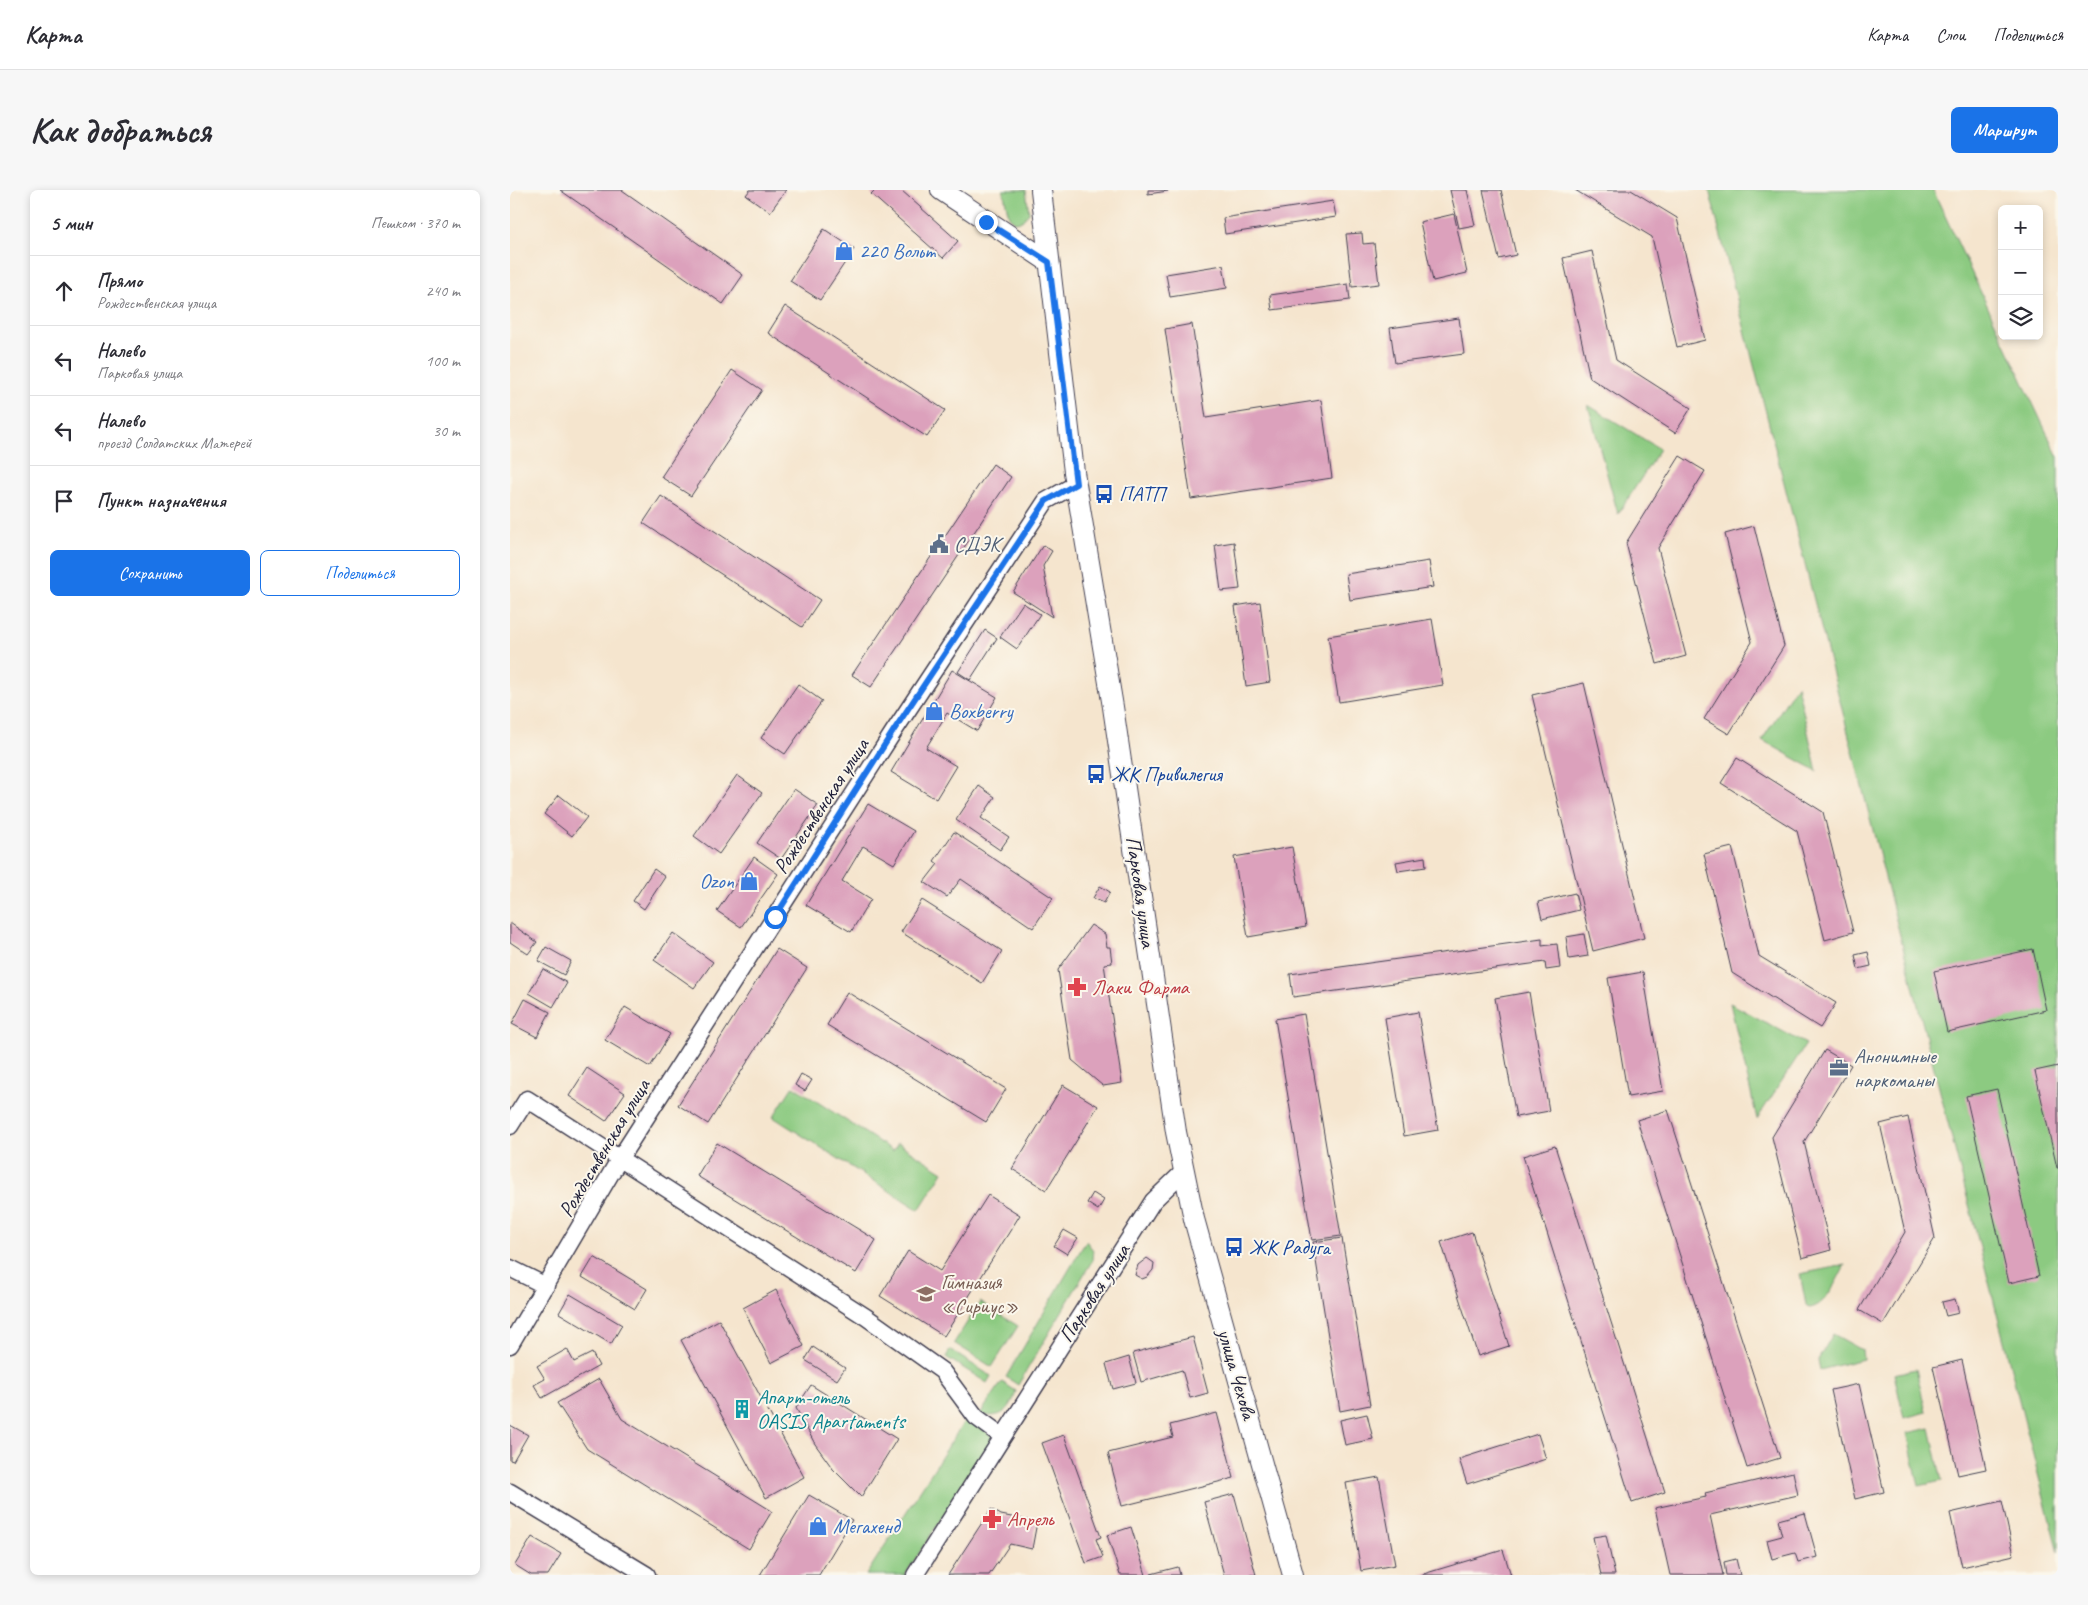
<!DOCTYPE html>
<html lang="ru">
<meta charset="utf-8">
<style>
body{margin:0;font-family:Caveat,sans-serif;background:#f7f7f7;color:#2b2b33}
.controls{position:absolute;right:15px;top:15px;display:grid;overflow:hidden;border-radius:8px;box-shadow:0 2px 8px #0003}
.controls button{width:45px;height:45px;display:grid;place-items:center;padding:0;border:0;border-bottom:1px solid #e1e1e2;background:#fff;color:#2b2b33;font:25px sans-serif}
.stop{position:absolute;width:15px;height:15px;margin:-11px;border:4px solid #1a73e8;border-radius:50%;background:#fff}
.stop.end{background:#1a73e8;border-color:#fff;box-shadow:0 1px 5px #0008}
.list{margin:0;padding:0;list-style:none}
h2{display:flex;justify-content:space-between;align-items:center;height:65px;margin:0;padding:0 20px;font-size:21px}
h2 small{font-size:16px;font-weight:400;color:#7c7c81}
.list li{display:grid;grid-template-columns:32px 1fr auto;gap:15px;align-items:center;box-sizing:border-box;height:70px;padding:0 20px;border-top:1px solid #e1e1e2}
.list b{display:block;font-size:19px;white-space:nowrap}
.list p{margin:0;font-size:16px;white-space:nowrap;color:#7c7c81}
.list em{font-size:16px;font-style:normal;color:#7c7c81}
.actions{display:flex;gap:10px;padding:15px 20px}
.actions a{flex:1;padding:11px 0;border:1px solid #1a73e8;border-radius:8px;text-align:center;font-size:18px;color:#1a73e8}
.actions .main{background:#1a73e8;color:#fff}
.icon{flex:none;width:28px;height:28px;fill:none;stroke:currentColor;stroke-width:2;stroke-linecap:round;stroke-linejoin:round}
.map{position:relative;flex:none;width:1548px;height:1385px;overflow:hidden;border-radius:8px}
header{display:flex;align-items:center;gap:30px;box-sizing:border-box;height:70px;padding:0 25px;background:#fff;border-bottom:1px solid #e1e1e2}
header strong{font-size:24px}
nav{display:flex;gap:28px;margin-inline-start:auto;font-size:18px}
.intro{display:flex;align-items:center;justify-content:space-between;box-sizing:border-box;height:120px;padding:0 30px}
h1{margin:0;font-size:35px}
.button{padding:12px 22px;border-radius:8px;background:#1a73e8;color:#fff;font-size:18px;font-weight:700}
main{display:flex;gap:30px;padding:0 30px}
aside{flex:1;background:#fff;border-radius:8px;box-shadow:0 2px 8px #0003}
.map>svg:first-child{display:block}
</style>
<header>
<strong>Карта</strong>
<nav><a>Карта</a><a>Слои</a><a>Поделиться</a></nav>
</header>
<div class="intro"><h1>Как добраться</h1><a class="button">Маршрут</a></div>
<main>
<aside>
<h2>5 мин<small>Пешком · 370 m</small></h2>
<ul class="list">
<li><svg class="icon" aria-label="ahead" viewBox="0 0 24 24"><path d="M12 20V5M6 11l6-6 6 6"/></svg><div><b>Прямо</b><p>Рождественская улица</p></div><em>240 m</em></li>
<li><svg class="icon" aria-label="left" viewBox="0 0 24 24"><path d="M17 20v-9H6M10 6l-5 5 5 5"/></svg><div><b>Налево</b><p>Парковая улица</p></div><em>100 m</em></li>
<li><svg class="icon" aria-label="left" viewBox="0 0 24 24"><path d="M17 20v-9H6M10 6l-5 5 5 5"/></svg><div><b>Налево</b><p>проезд Солдатских Матерей</p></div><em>30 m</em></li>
<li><svg class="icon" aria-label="arrive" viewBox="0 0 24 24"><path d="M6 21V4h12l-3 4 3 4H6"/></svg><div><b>Пункт назначения</b></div></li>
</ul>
<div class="actions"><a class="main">Сохранить</a><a>Поделиться</a></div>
</aside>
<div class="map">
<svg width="1548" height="1385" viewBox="0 0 1548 1385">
<rect width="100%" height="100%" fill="#fbf7ec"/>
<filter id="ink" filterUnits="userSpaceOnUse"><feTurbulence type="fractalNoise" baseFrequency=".02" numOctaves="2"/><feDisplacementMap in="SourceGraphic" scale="10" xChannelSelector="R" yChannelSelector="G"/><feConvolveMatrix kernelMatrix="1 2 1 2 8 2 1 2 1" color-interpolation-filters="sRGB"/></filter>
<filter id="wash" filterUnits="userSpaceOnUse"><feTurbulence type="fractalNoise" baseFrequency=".0096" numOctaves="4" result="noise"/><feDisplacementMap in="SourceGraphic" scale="20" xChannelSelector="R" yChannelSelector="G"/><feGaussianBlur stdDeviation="1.12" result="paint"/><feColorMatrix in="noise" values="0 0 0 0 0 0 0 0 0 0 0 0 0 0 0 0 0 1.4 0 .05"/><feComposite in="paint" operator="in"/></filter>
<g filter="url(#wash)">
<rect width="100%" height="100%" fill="#f5e5ce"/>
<path fill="#8cca81" stroke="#57765e" d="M493 0H516L519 23 512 31 505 32 499 27Z
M1199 0H1423L1548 267V1362Z
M1078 215 1150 259 1108 324Z
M1287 495 1307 581 1252 550Z
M1220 813 1296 854 1247 929Z
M283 896 383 961 388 953 433 982 409 1020 263 927Z
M576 1051 583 1060 582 1071 508 1195 496 1187Z
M1335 1075C1327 1089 1316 1117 1299 1118L1296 1115 1290 1084Z
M470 1112 508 1136 482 1177 444 1153Z
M1323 1144 1352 1160 1353 1169 1310 1180 1308 1170Z
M440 1160 481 1186 477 1193 436 1167Z
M1406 1179 1416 1222 1394 1228 1384 1184Z
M492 1192 506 1201C501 1221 490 1230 470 1224Z
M457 1227 484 1247 395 1385H356Z
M1420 1238 1432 1291 1409 1296 1397 1243Z"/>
<g id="blocks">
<path fill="#dca1bc" d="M50 0H112L233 85 213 114Z
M240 0H276L260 22 236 5Z
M365 0H391L448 51 433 68 361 4Z
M638 0H658V1L638 4Z
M940 0H957L965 35 949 38Z
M973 0H991L1006 65 989 69Z
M1065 0H1121L1167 28 1195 150 1167 157 1142 47Z
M823 11 826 27 715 44 713 28Z
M944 24 957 83 923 91 910 32Z
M314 39 344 59 310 110 280 91Z
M852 43 853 54 864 53 869 94 842 97 836 44Z
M1082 61 1106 170 1181 218 1165 243 1080 188 1053 68Z
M713 75 717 98 660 107 656 84Z
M838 94 840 110 762 120 760 105Z
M275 116 435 220 417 247 258 143Z
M949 128 954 164 885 173 880 138Z
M682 134 696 228 811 210 822 288 681 309 655 139Z
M222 180 252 200 181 306 151 287Z
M1170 266 1195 281 1148 358 1176 466 1147 474 1116 353Z
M483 274 501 287 361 497 342 485Z
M151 306 310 410 292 437 133 333Z
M1244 336 1274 456 1219 544 1194 529 1242 452 1215 344Z
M724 352 730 399 711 401 705 355Z
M533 355 542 361 533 376 542 427 503 402Z
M919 371 923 397 840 410 836 384Z
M750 412 760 492 736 496 725 416Z
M513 413 530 424 507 459 490 447Z
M922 429 933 495 829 512 818 446Z
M475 440 487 448 460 490 448 482Z
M442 480 487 507 467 541 437 523 416 558 446 576 426 609 381 582Z
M1074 493 1134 748 1083 761 1022 505Z
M288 494 312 511 275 564 251 548Z
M1227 568 1313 622 1343 742 1315 750 1287 641 1211 593Z
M227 585 252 603 209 664 184 646Z
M469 596 485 607 471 628 499 647 490 660 446 630Z
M284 599 308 615 271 669 247 653Z
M49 605 77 627 62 646 34 624Z
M358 614 404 641 384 674 353 656 332 691 361 709 341 742 296 715Z
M444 642 543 708 523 738 451 689 437 707 414 692 428 674 424 671Z
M782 657 796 737 738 747 724 667Z
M1222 657 1249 766 1326 813 1310 838 1222 783 1194 664Z
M244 667 268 684 231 737 207 721Z
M915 667 916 677 888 681 886 672Z
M144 679 155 687 134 719 123 711Z
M590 696 600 702 594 713 583 708Z
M1065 703 1069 720 1032 729 1028 712Z
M412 710 492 761 472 793 391 742Z
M0 733 27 752 18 764 0 752Z
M581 735 595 744 597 757H600L602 773 594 774 612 893 593 896 562 870 548 780Z
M163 743 203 772 184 798 144 770Z
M1074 744 1078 766 1059 769 1056 747Z
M1032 749V756L1047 754 1050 778 1036 780 1035 772 783 807 780 784Z
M36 757 61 771 54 785 28 771Z
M267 759 297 778 198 934 168 915Z
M1523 759 1536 820 1437 842 1424 781Z
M1358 762 1361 776 1348 779 1345 765Z
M33 779 57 793 43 817 19 803Z
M1133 782 1153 901 1118 907 1098 788Z
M337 802 496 899 476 932 317 835Z
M1019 802 1039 921 1006 927 985 808Z
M15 809 40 822 27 847 2 834Z
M115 817 160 844 140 877 95 850Z
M908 822 928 940 894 946 875 828Z
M794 824 831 1046 802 1050 765 829Z
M1315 860 1341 875 1294 952 1321 1060 1292 1068 1262 947Z
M1548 876V978H1547L1525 881Z
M77 878 115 903 96 931 59 906Z
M291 884 302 890 295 901 285 895Z
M553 895 588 916 536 1000 502 979Z
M1487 899 1529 1086 1499 1093 1456 906Z
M1158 920 1270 1268 1237 1278 1127 930Z
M1398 927 1425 1048 1373 1134 1349 1120 1395 1042 1370 934Z
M207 953 366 1050 346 1083 187 986Z
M1045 956 1155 1302 1122 1313 1013 966Z
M583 1003 594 1010 588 1020 577 1013Z
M478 1005 510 1025 434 1146 370 1106 398 1061 430 1081Z
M554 1040 568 1048 557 1064 544 1056Z
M962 1042 999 1156 968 1166 931 1052Z
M832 1048 860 1215 830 1221 803 1052Z
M84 1067 137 1099 125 1119 72 1087Z
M637 1068 644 1073 643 1080 637 1087 632 1089 625 1085 628 1075Z
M266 1100 294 1156 261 1173 233 1118Z
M60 1104 112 1135 101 1154 49 1123Z
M1445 1109 1449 1123 1436 1126 1432 1112Z
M209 1130 294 1287 256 1308 171 1150Z
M683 1147 698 1203 680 1208 672 1180 631 1192 623 1163Z
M303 1157 335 1178 327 1190 295 1170Z
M57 1159 64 1172 82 1163 89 1176 32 1208 24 1195 35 1189 27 1176Z
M619 1167 626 1193 603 1199 596 1174Z
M1452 1170 1476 1279 1448 1285 1423 1177Z
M89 1189 112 1229 262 1321 239 1359 77 1259 47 1213Z
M1349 1194 1374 1302 1345 1309 1321 1200Z
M301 1195 387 1249 351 1307 323 1279 305 1254 286 1218Z
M707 1223 724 1288 612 1316 598 1263 663 1247 660 1235Z
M857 1224 863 1249 835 1255 830 1230Z
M0 1235 18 1245 3 1271 0 1270Z
M1028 1244 1036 1269 957 1294 949 1269Z
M554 1245 591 1347 586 1349 593 1367 576 1373 532 1253Z
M1283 1282 1288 1305 1200 1325 1213 1385H1160L1145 1318 1196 1307 1195 1303Z
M869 1287 885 1375 851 1381 836 1293Z
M724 1304 746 1385H714L694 1312Z
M299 1305 342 1330 309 1385H250Z
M1492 1311 1504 1365 1452 1377 1440 1323Z
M481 1319 491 1325 527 1332 522 1359 500 1354 479 1385H438Z
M1295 1323 1307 1367 1288 1372 1285 1363 1262 1369 1257 1350 1272 1346 1268 1330Z
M621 1337 636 1385H610L597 1345Z
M1096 1345 1105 1385H1091L1083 1347Z
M22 1347 51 1364 38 1385H21L5 1375Z
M993 1360 1001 1385H910Z
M1226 1369 1230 1385H1216L1214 1372Z
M668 1377 670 1385H641V1384Z"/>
</g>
</g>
<g filter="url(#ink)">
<use href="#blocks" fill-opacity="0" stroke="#423f51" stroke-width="1"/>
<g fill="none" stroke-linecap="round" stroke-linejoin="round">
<g stroke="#423f51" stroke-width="19">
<path id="minor" d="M0 936 17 909 356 1127 432 1181 466 1227 492 1246
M0 1078 36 1096
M0 1155 110 968 384 541 536 311 566 294
M0 1302 137 1385
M405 1385 643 1011 673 982"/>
</g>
<g stroke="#423f51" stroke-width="22">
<path id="major" d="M431 0 539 72
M531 0 564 282 603 517 666 942 684 1029 783 1385"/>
</g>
<use href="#minor" stroke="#fff" stroke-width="16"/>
<use href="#major" stroke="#fff" stroke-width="20"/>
</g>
</g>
<g fill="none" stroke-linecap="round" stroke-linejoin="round" filter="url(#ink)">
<path stroke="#1a73e8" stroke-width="6" d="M265 727 384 540 536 311 566 294 539 72 476 32"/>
</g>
<defs>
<g id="shop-bare" transform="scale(1.5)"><path d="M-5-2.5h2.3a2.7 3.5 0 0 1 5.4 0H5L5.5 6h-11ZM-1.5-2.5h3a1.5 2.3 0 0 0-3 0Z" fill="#3f7fe0" stroke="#fbf7ec" stroke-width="2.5" paint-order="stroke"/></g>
<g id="bus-bare" transform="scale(1.5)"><path d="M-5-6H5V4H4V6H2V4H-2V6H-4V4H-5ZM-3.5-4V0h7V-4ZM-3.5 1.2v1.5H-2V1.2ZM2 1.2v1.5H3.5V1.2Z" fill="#1a4fb4" stroke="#fbf7ec" stroke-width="2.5" paint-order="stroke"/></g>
<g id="civic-bare" transform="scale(1.5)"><path d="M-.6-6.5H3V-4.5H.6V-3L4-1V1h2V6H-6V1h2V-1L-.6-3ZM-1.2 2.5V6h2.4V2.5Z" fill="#5c6f8a" stroke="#fbf7ec" stroke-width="2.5" paint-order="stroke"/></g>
<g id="pharmacy-bare" transform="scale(1.5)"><path d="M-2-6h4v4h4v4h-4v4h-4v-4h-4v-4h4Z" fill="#e0444e" stroke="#fbf7ec" stroke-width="2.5" paint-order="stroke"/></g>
<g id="office-bare" transform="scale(1.5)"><path d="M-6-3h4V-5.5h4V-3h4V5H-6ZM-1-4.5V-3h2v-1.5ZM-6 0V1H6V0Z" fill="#5c6f8a" stroke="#fbf7ec" stroke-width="2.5" paint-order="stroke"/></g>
<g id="school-bare" transform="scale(1.5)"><path d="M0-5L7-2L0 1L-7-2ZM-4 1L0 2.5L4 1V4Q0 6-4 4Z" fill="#8d6e63" stroke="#fbf7ec" stroke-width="2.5" paint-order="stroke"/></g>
<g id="building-bare" transform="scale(1.5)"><path d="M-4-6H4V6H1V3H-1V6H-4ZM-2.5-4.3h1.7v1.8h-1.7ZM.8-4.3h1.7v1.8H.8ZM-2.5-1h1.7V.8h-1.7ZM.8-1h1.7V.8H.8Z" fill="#0f9aa8" stroke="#fbf7ec" stroke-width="2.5" paint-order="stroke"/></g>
</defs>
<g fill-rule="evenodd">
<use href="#shop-bare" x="334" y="61"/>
<use href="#bus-bare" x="594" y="304"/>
<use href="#civic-bare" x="429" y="354"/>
<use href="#shop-bare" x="424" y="521"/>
<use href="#bus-bare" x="586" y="584"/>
<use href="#shop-bare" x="239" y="691"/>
<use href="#pharmacy-bare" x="567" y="797"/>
<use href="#office-bare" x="1329" y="878"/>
<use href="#bus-bare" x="724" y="1057"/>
<use href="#school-bare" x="416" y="1104"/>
<use href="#building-bare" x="232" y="1219"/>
<use href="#pharmacy-bare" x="482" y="1329"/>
<use href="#shop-bare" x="308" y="1336"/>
</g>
<g text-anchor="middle" stroke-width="4" stroke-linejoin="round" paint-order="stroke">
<g font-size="21" fill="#366cbe" stroke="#fbf7ec" text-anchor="start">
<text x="349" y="68">220 Вольт</text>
<text x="439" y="528">Boxberry</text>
<text x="224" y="698" text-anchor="end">Ozon</text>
<text x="323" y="1343">Мегахенд</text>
</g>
<g font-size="21" fill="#164399" stroke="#fbf7ec" text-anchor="start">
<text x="609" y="311">ПАТП</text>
<text x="601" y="591">ЖК Привилегия</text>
<text x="739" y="1064">ЖК Радуга</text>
</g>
<g font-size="21" fill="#4e5e75" stroke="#fbf7ec" text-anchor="start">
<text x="444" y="361">СДЭК</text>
<text x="1344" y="873">Анонимные<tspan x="1344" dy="24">наркоманы</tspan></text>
</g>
<g font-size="21" fill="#22223b" stroke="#fbf7ec">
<text transform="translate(311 616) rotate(-57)" y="7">Рождественская улица</text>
<text transform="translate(631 702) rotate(82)" y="7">Парковая улица</text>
<text transform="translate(94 958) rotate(-59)" y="7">Рождественская улица</text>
<text transform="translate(584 1103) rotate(-57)" y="7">Парковая улица</text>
<text transform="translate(727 1184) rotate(74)" y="7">улица Чехова</text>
</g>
<g font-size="21" fill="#be3a42" stroke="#fbf7ec" text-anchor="start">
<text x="582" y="804">Лаки Фарма</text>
<text x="497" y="1336">Апрель</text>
</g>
<g font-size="21" fill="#785e54" stroke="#fbf7ec" text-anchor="start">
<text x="431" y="1099">Гимназия<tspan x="431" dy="24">«Сириус»</tspan></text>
</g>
<g font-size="21" fill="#0d838f" stroke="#fbf7ec" text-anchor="start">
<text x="247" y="1214">Апарт-отель<tspan x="247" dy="24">OASIS Apartaments</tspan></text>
</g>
</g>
</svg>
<div class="controls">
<button>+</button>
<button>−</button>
<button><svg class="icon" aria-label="layers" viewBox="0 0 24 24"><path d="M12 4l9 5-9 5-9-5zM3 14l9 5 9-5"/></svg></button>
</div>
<div class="stop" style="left:265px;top:727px"></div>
<div class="stop end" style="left:476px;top:32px"></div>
</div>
</main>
